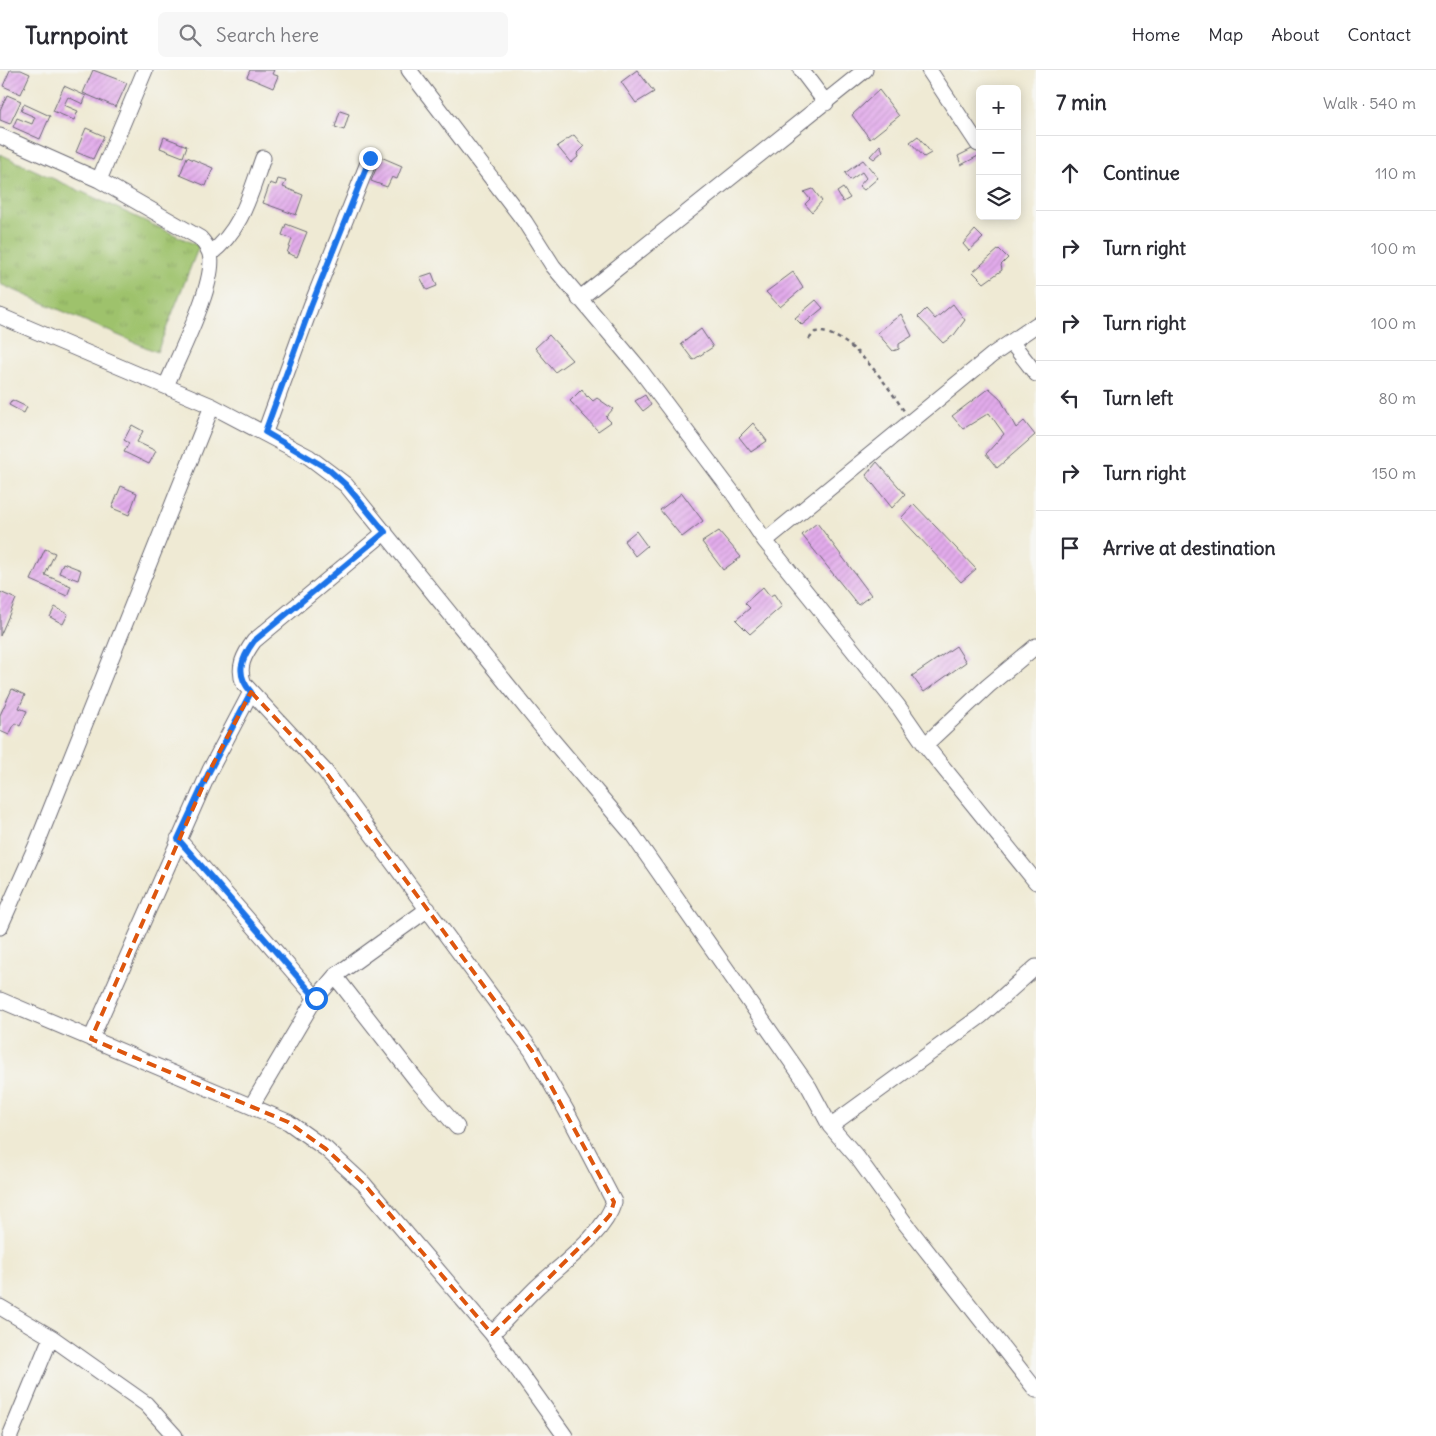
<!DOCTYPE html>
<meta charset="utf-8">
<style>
body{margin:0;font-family:Delius,sans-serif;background:#f7f7f7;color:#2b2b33}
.controls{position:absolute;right:15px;top:15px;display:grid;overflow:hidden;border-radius:8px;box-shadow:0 2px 12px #0003}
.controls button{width:45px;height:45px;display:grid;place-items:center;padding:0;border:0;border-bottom:1px solid #e1e1e2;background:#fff;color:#2b2b33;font:25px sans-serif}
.stop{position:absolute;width:15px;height:15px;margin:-11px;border:4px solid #1a73e8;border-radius:50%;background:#fff}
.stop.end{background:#1a73e8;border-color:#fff;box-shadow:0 1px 5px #0008}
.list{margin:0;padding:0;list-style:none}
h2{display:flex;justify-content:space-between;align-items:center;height:65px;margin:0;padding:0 20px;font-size:21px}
h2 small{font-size:16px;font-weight:400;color:#7c7c81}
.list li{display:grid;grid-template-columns:32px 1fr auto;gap:15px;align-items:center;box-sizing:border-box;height:75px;padding:0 20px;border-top:1px solid #e1e1e2}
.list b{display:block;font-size:19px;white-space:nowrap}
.list em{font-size:16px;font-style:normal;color:#7c7c81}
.icon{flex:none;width:28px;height:28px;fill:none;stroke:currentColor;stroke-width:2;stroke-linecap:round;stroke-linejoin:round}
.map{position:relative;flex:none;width:1036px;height:1366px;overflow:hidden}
header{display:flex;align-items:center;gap:30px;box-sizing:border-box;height:70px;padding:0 25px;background:#fff;border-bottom:1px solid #e1e1e2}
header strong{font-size:24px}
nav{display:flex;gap:28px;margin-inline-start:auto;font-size:18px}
.search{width:350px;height:45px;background:#f7f7f7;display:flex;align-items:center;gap:12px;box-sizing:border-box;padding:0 18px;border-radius:8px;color:#7c7c81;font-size:19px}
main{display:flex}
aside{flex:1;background:#fff}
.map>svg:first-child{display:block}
</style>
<header>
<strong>Turnpoint</strong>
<div class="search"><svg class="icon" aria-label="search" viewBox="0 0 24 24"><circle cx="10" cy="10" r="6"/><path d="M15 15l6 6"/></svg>Search here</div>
<nav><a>Home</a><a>Map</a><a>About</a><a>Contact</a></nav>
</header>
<main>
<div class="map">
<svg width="1036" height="1366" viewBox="0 0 1036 1366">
<defs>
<pattern id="grass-tufts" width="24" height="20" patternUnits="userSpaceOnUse" patternTransform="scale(1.25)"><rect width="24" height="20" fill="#9ec26c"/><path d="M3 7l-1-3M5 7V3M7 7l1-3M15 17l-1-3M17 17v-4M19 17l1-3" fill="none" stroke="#88a65e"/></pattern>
<pattern id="building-hatch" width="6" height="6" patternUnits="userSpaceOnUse" patternTransform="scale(1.25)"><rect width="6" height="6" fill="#e2abeb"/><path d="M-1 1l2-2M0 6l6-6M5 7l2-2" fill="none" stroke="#c293ca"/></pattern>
</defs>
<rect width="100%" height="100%" fill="#f6f6f2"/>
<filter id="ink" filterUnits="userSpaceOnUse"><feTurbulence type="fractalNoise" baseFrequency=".02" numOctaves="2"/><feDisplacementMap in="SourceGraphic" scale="10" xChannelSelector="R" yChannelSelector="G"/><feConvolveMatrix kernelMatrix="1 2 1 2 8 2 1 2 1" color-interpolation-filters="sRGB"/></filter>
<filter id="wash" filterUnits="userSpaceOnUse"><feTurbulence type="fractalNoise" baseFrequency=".0096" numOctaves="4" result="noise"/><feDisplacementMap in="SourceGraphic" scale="20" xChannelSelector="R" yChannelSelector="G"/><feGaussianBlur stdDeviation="1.12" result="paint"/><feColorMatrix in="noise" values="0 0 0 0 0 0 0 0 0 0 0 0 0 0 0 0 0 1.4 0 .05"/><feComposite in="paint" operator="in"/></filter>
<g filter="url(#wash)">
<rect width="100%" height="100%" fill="#efead4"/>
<path fill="url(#grass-tufts)" stroke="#607254" d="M0 84 199 176 157 282 0 214Z"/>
<g id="blocks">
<path fill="url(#building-hatch)" d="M10 0H21L30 4 21 24 3 16Z
M93 0 127 13 116 37 83 23Z
M250 0H274L272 4 278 6 273 18 247 7Z
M637 0 654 22 636 33 621 12Z
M64 16 86 26 83 34 68 27 64 35 78 41 74 50 53 41Z
M879 20 899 46 870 69 852 45Z
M7 25 21 31 10 54 0 50V40Z
M24 34 50 46 40 69 13 57 17 48 32 54 35 47 21 41Z
M340 41 349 44 344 60 335 57Z
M86 58 104 66 93 89 76 82Z
M574 65 584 77 577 84 578 87 571 93 557 76Z
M918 66 931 83 924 87 910 72Z
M164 67 187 76 183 87 160 78Z
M880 75 883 81 874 89 870 86Z
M976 77 980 85 961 95 958 86Z
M187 87 213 98 206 116 180 105Z
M381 87 402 96 397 109 392 107 387 117 371 111Z
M863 90 878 108 864 120 859 116 866 108 862 102 850 110 845 103Z
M278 109 286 111 283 117 303 125 296 145 263 133 270 113 276 115Z
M843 118 850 128 843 132 837 122Z
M813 119 822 131 812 142 805 134 810 129 804 122Z
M286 154 307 162 297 187 287 183 292 169 282 165Z
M975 160 983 168 969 181 963 174Z
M999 179 1008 188 1001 195 1002 200 984 213 973 202Z
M793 202 803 218 780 237 766 222Z
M432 203 437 216 427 220 420 207Z
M816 230 823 238 802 255 795 248Z
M953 234 965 250 954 265 943 273 918 247 926 239 935 249Z
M901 244 912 266 899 274V279L893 281 877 263Z
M701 259 713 277 693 290 681 274Z
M549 265 572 290 555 302 535 278Z
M989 318 1000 328 1016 358 1024 351 1035 365 997 398 986 384 1004 364 989 343 963 359 952 346Z
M582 319 587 327 588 326 593 331 597 328 613 339 606 347 611 352 598 361 570 331Z
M645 325 651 335 643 341 635 331Z
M12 330 27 337 24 343 9 335Z
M753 353 767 371 751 382 739 367Z
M132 355 143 361 137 372 156 381 149 394 124 382 129 373 124 370Z
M877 392 905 424 892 438 866 405Z
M121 416 137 423 129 445 112 438Z
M682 423 703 451 682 467 660 440Z
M914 434 976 499 961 512 901 448Z
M817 453 871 525 858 535 802 465Z
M636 461 647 476 635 486 624 471Z
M719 461 741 487 723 500 702 472Z
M45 479 55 483 45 505 71 516 67 526 31 510Z
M63 493 81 500 78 510 59 503Z
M763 517 770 526 774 524 782 536 750 564 736 550 750 538 745 533Z
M0 522 16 529 0 566Z
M55 537 68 544 63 554 50 547Z
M956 576 966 592 924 622 912 606Z
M12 619 25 625 19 638 27 641 20 656 15 653 9 665 0 661V645Z"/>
</g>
</g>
<g filter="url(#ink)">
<use href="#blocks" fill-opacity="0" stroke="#6a6871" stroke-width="1"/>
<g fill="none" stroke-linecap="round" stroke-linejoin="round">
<g stroke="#6a6871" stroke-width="17">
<path id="street" d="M409 0 525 152 553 196 638 297 735 426 765 471 898 636 925 675 1036 812
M801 0 826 33
M929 0 978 74
M0 66 99 110 200 168C204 173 208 177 210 184 217 212 178 287 166 316
M99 110 145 0
M210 184C242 160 250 124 263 88
M579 229 865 0
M0 246 212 336 309 387 346 415 549 666 632 764 809 1017 830 1056 857 1087 905 1153 1036 1320
M1012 273 1036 304
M265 362 311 236 370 88
M385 462 254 571C244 585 237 597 244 614L325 701 532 981 566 1040 614 1132C604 1165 559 1196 535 1219 520 1234 506 1249 492 1264
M765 471 992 285 1036 255
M925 675 988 616 1036 576
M178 769 316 928
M0 857 36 776 212 336
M335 906 417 1011 457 1057
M0 930 288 1052 326 1079 364 1114 492 1264 565 1366
M91 969 210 700 251 622
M252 1035 313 932 335 906 428 839
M830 1056 981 946 1036 897
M0 1237 51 1267 146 1334 175 1366
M10 1366 51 1267"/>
</g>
<path stroke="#6a6871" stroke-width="2.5" stroke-dasharray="4 4" stroke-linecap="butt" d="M809 269 815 262C848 258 889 317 904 341"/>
<use href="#street" stroke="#fff" stroke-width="15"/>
</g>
</g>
<g fill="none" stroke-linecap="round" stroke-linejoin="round" filter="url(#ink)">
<path stroke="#1a73e8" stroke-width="6" d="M316 928 178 769 210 700 251 622C235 604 241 589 254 571L385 462 346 415 328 399 265 362 311 236 370 88"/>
</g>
<path fill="none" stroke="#de560e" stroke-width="4" stroke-dasharray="10 6" stroke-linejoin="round" d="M251 622 325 701 532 981 614 1132 610 1145 593 1164 492 1264 364 1114 326 1079 288 1052 91 969 210 700Z"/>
</svg>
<div class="controls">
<button>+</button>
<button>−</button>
<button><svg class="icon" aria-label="layers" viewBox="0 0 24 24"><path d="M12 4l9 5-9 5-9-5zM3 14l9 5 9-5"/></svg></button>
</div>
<div class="stop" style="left:316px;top:928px"></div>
<div class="stop end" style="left:370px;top:88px"></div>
</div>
<aside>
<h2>7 min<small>Walk · 540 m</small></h2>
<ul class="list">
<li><svg class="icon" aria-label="ahead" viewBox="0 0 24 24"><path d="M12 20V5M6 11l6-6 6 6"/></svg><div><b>Continue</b></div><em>110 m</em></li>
<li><svg class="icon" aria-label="right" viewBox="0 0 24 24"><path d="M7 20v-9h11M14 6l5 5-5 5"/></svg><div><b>Turn right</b></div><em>100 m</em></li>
<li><svg class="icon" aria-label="right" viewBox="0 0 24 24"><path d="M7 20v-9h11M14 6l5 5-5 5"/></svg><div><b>Turn right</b></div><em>100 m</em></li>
<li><svg class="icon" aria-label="left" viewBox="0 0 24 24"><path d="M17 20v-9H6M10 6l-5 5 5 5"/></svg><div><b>Turn left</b></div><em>80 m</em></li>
<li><svg class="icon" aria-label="right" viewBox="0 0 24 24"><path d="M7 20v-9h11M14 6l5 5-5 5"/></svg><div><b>Turn right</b></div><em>150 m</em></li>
<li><svg class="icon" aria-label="arrive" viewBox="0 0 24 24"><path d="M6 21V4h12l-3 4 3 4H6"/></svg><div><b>Arrive at destination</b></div></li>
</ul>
</aside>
</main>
